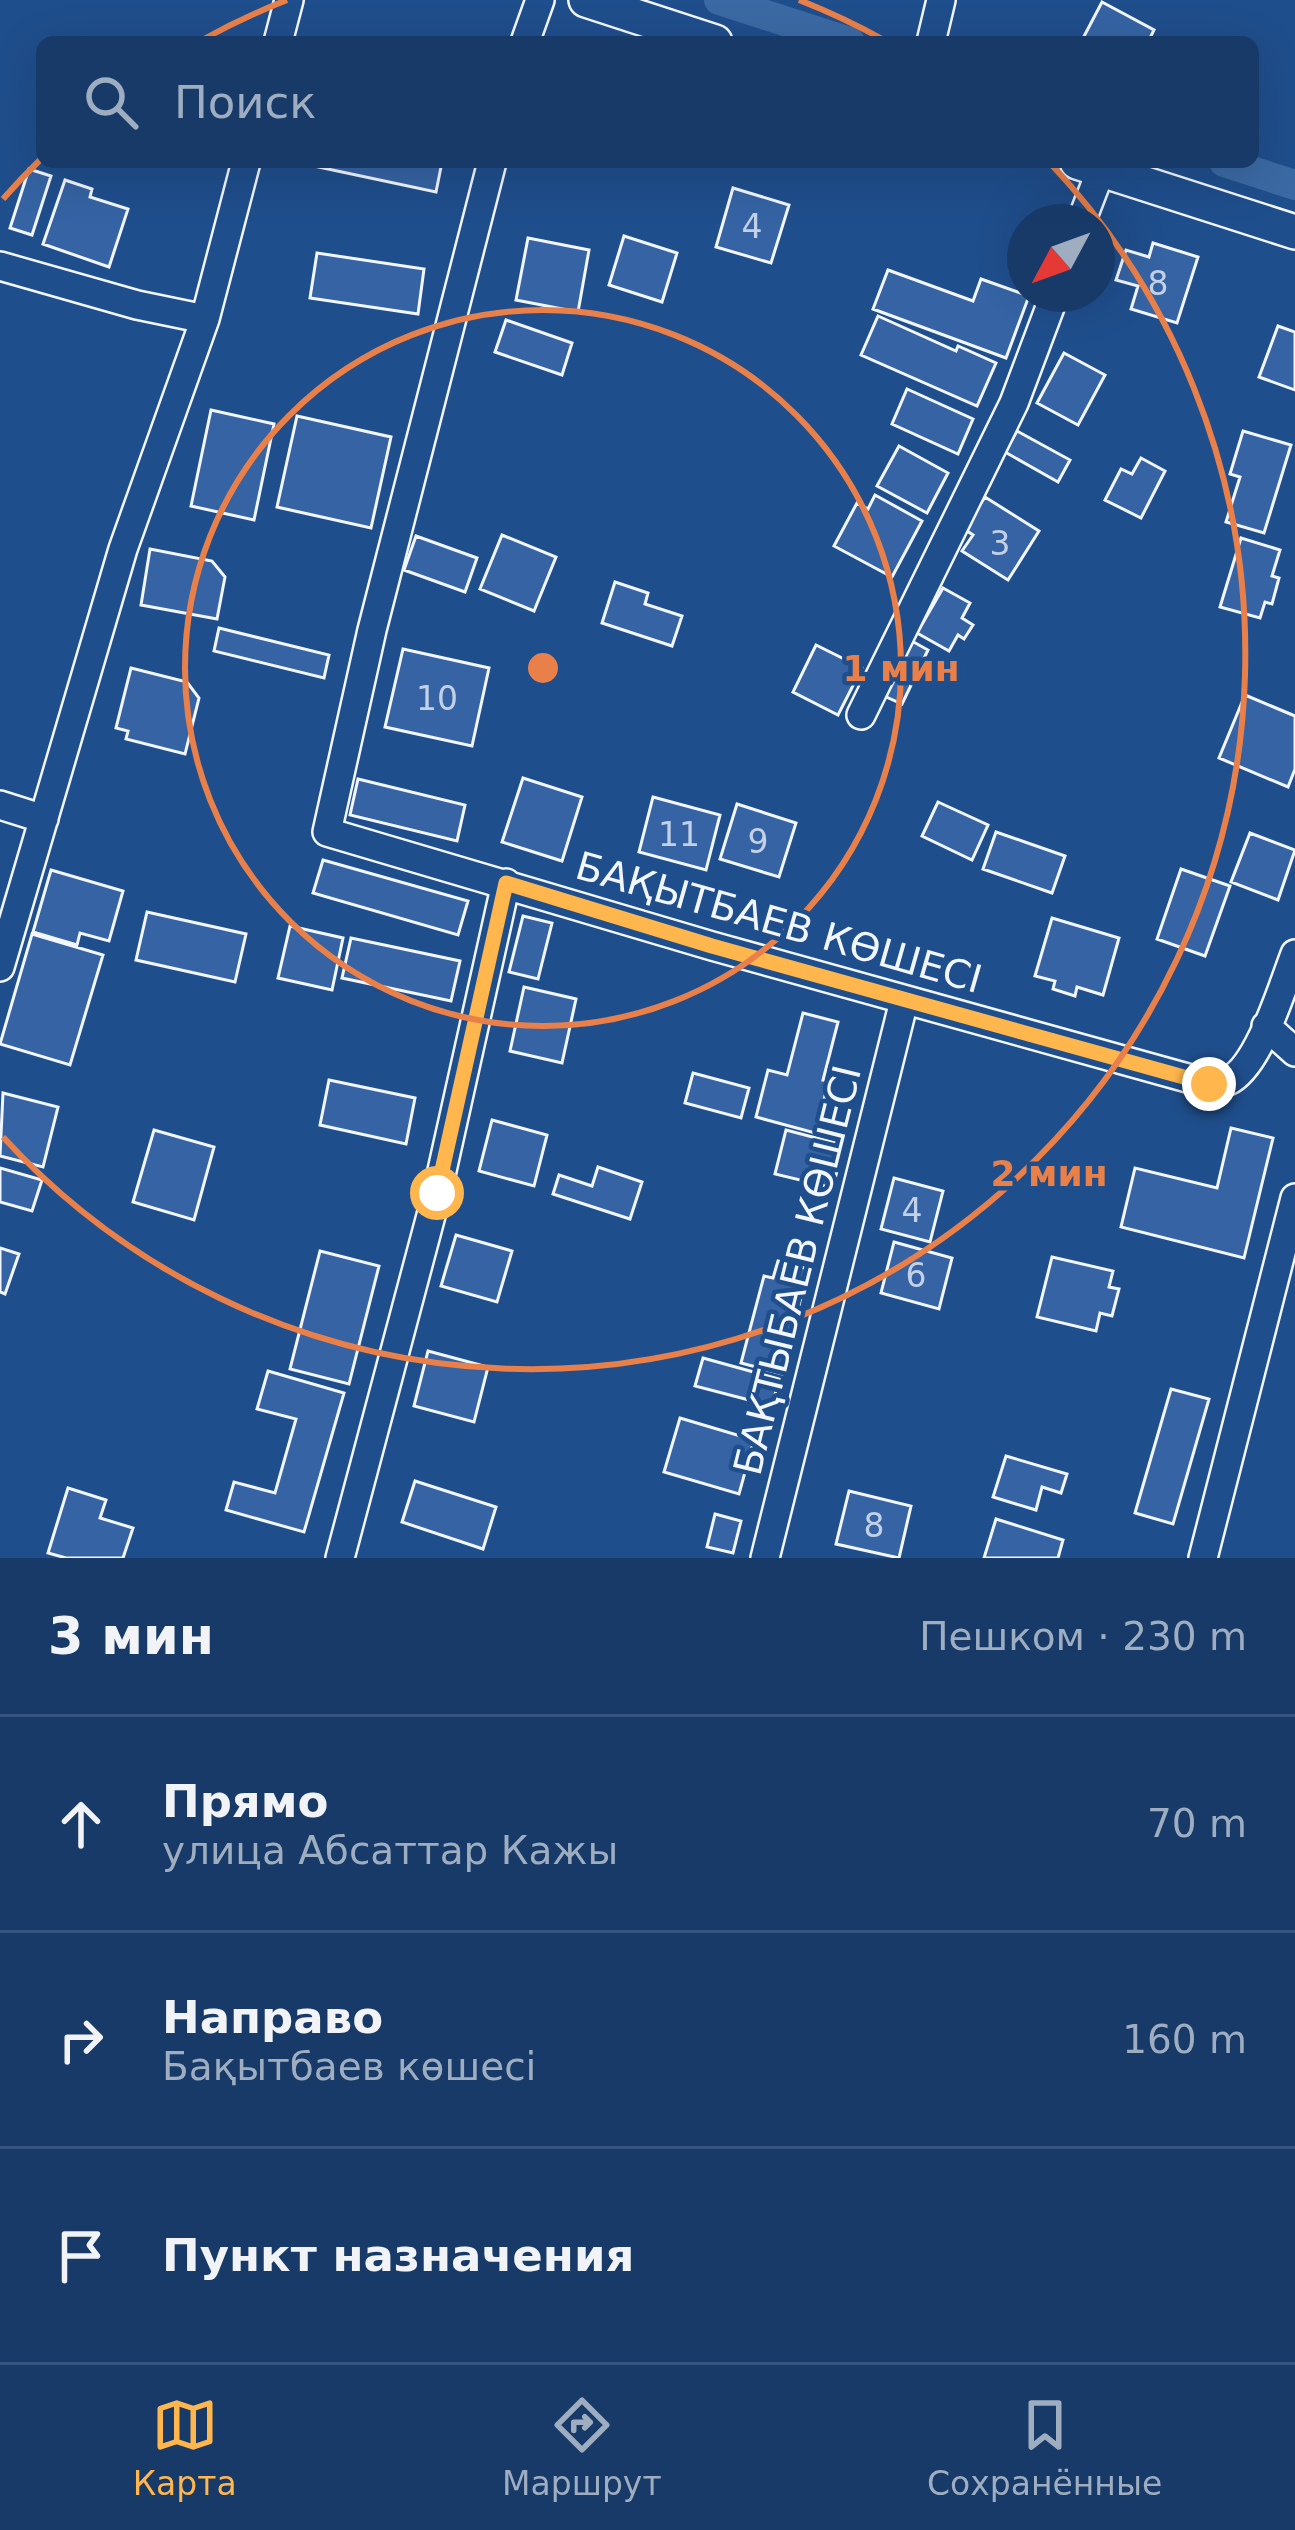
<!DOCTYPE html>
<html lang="ru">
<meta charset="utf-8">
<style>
body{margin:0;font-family:"DejaVu Sans",sans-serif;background:#244571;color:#f1f3f6}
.compass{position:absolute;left:1007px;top:204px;width:108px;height:108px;border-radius:50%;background:#173a69;box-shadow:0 12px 48px #0002;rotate:229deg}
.stop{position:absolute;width:36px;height:36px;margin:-27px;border:9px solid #ffb74d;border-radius:50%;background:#fff}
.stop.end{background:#ffb74d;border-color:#fff;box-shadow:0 3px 12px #0008}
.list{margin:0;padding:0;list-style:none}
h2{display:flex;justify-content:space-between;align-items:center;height:156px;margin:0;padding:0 48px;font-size:51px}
h2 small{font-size:39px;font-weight:400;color:#9eadc0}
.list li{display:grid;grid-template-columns:78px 1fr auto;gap:36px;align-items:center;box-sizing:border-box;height:216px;padding:0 48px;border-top:3px solid #36547d}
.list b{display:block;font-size:45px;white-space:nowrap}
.list p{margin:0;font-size:39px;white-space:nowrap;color:#9eadc0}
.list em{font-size:39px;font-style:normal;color:#9eadc0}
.icon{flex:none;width:66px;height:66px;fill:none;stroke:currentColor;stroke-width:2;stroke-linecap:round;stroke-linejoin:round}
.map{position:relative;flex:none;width:1295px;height:1558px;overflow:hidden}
.search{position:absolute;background:#173a69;box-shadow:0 12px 48px #0002;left:36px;right:36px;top:36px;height:132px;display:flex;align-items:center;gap:30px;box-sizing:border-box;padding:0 42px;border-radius:18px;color:#9eadc0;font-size:45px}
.sheet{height:804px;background:#173a69}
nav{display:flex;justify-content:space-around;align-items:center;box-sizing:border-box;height:168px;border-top:3px solid #36547d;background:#173a69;font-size:33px;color:#9eadc0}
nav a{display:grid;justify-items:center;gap:6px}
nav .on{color:#ffb74d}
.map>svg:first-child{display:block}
</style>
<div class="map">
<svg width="1295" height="1558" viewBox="0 0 1295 1558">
<rect width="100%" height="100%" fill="#1f4e8c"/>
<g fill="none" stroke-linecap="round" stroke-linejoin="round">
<path stroke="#3b69a3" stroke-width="30" d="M719 0 850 42
M1224 162 1295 185"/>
</g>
<path fill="#3563a3" stroke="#f2f6ff" stroke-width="3" d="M1102 2 1154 30 1148 42H1081Z
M295 162H442L436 192Z
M29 169 51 176 32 235 10 228Z
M65 180 92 189 90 197 128 209 109 267 43 244Z
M733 188 789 205 771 263 716 247Z
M624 236 677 253 662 302 609 285Z
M528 238 589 250 578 312 516 300Z
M1153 243 1198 257 1177 323 1131 309 1138 286 1116 280 1126 250 1149 257Z
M317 253 424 269 418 314 310 298Z
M888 270 973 301 981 279 1029 296 1006 358 873 309Z
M878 316 956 351 958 346 996 363 977 406 861 355Z
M506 320 572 343 562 375 495 352Z
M1278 326 1295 332V390L1259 377Z
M1064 353 1105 375 1078 425 1037 403Z
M907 389 973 419 958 454 892 424Z
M211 410 274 424 254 520 191 506Z
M297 416 391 437 371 528 277 507Z
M1017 431 1070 460 1058 482 1005 452Z
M1243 431 1291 445 1264 533 1226 522 1240 477 1230 474Z
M899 446 948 473 927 513 877 486Z
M1141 458 1165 471 1141 518 1105 500 1121 469 1132 474Z
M875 495 922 521 892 577 834 546 857 503 868 509Z
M985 497 1039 531 1008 580 962 551 973 535 964 529Z
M502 535 556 557 534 611 480 589Z
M416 536 477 558 465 592 404 570Z
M1241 538 1280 550 1272 576 1279 578 1272 604 1265 602 1260 618 1220 607Z
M150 549 212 561 225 577 217 619 141 605Z
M615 582 648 593 645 604 682 616 672 646 602 623Z
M943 588 970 603 962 618 973 625 964 639 958 635 949 651 917 633Z
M219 628 329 655 324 678 214 651Z
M910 640 928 650 902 704 882 695Z
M816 645 862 668 838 715 793 692Z
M403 649 489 668 472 746 385 727Z
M131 668 187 682 199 698 185 754 126 739 128 731 116 728Z
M1245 695 1295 716V769L1288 787 1219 758Z
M523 778 582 797 562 861 502 842Z
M358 779 465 805 457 841 350 815Z
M653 797 720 815 706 870 639 852Z
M938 802 988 825 972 860 922 836Z
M737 804 796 823 779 877 720 859Z
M996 832 1065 856 1052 893 983 869Z
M1250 833 1295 850 1278 900 1231 882Z
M323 860 468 901 458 935 313 893Z
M1181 869 1230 886 1205 956 1157 939Z
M51 870 123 891 109 941 80 933 77 945 33 932Z
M147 912 246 934 235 982 136 960Z
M523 916 552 923 538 979 509 972Z
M1052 918 1119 938 1103 995 1077 987 1075 996 1053 989 1055 981 1035 976Z
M290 926 343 938 332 990 278 978Z
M32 934 103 955 70 1065 0 1044Z
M351 938 460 961 451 1001 342 978Z
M524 987 576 999 562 1063 510 1051Z
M803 1013 838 1022 823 1080 829 1081 815 1133 756 1117 768 1070 787 1075Z
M693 1073 749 1088 741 1118 685 1103Z
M329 1080 415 1098 406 1144 320 1125Z
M3 1093 58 1107 43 1167 0 1156Z
M492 1120 547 1135 534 1186 479 1171Z
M1231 1128 1273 1138 1244 1258 1121 1227 1135 1168 1217 1188Z
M154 1130 214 1147 194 1220 133 1202Z
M786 1130 843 1145 833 1188 775 1174Z
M598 1167 642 1182 630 1219 553 1194 559 1175 592 1186Z
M0 1168 42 1180 32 1211 0 1202Z
M894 1178 943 1191 930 1242 881 1229Z
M456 1235 512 1251 497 1302 441 1286Z
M894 1242 952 1258 939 1309 881 1293Z
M0 1248 19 1254 5 1294 0 1292Z
M320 1251 379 1266 349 1384 290 1369Z
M1052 1257 1113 1271 1109 1287 1119 1289 1112 1316 1100 1313 1096 1331 1037 1317Z
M778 1261 808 1269 782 1374 741 1363 764 1276 773 1278Z
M428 1351 488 1367 474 1422 414 1406Z
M703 1358 779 1379 772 1406 695 1386Z
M268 1371 344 1393 304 1532 226 1510 234 1482 275 1493 296 1419 257 1409Z
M1171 1389 1209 1399 1173 1524 1135 1513Z
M680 1418 754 1440 739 1494 664 1472Z
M1006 1456 1067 1474 1061 1493 1042 1487 1036 1510 993 1497Z
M415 1481 496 1507 483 1549 402 1522Z
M68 1488 106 1500 100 1518 133 1528 123 1558H66L48 1553Z
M849 1491 911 1506 899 1558 836 1544Z
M715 1514 741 1521 733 1553 707 1547Z
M996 1519 1063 1540 1058 1558H984Z"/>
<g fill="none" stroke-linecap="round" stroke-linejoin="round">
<g stroke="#f2f6ff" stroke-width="32">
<path id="minor" d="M278 42 289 0
M525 42 540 0
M931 42 941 0
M492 162 372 630 327 832 712 946 1209 1084C1212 1084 1226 1083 1228 1081 1259 1067 1283 985 1295 954
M1081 222 1101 170
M0 266 137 305 205 319
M861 715 1014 403 1055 294
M0 805 44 819
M0 967 123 549 205 319 246 162
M1266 1026 1295 1052
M340 1558 437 1193 506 883
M765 1558 904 1001
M1203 1558 1295 1198"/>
</g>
<g stroke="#f2f6ff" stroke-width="38">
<path id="tertiary" d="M586 0 715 42
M1077 162 1295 232"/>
</g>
<use href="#minor" stroke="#1f4e8c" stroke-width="27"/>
<use href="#tertiary" stroke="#1f4e8c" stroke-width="33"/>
</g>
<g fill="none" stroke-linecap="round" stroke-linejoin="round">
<path stroke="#ffb74d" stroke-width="15" d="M437 1193 506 883 712 946 1209 1084"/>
</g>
<g fill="none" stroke="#ea8049" stroke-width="6">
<circle cx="543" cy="668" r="358"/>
<path d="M3 199A715 715 0 0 1 42 158M202 40A715 715 0 0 1 287 0M799 0A715 715 0 0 1 884 40M1049 162A715 715 0 1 1 3 1137"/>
</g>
<g text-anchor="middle" stroke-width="9" stroke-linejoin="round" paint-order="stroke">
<g font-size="33" fill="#c3d1e8">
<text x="752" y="238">4</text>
<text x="1158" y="295">8</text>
<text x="1000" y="555">3</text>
<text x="437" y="710">10</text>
<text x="679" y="846">11</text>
<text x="758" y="853">9</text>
<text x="912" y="1222">4</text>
<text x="916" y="1287">6</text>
<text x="874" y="1537">8</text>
</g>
<g font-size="39" fill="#f2f6ff" stroke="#1f4e8c">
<text transform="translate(779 922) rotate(16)" y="14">БАҚЫТБАЕВ КӨШЕСІ</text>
<text transform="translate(797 1270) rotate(-76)" y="14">БАҚТЫБАЕВ КӨШЕСІ</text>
</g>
</g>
<circle cx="543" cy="668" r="18" fill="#ea8049" stroke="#1f4e8c" stroke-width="6"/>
<g font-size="36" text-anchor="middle" font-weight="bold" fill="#ea8049" stroke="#1f4e8c" stroke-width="9" stroke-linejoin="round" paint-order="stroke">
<text x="901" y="681">1 мин</text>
<text x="1049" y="1186">2 мин</text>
</g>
</svg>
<svg class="compass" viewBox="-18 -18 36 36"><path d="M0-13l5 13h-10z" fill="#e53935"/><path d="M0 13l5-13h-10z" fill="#9eadc0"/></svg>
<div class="stop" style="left:437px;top:1193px"></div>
<div class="stop end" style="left:1209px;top:1084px"></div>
<div class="search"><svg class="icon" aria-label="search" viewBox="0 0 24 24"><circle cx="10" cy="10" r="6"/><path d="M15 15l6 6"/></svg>Поиск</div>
</div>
<section class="sheet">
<h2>3 мин<small>Пешком · 230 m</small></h2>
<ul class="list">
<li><svg class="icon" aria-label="ahead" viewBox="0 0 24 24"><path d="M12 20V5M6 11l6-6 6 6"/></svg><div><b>Прямо</b><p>улица Абсаттар Кажы</p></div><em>70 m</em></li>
<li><svg class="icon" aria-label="right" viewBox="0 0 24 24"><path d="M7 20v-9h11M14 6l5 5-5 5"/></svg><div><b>Направо</b><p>Бақытбаев көшесі</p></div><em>160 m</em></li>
<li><svg class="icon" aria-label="arrive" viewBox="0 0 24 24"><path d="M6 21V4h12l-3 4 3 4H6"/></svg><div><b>Пункт назначения</b></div></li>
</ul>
</section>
<nav>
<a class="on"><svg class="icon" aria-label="map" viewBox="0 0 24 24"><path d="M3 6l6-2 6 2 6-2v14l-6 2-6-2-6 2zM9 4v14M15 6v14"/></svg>Карта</a>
<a><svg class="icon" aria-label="directions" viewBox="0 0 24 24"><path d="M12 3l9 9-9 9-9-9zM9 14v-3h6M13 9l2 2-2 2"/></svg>Маршрут</a>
<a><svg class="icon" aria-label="saved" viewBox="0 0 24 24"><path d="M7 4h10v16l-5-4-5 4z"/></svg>Сохранённые</a>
</nav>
